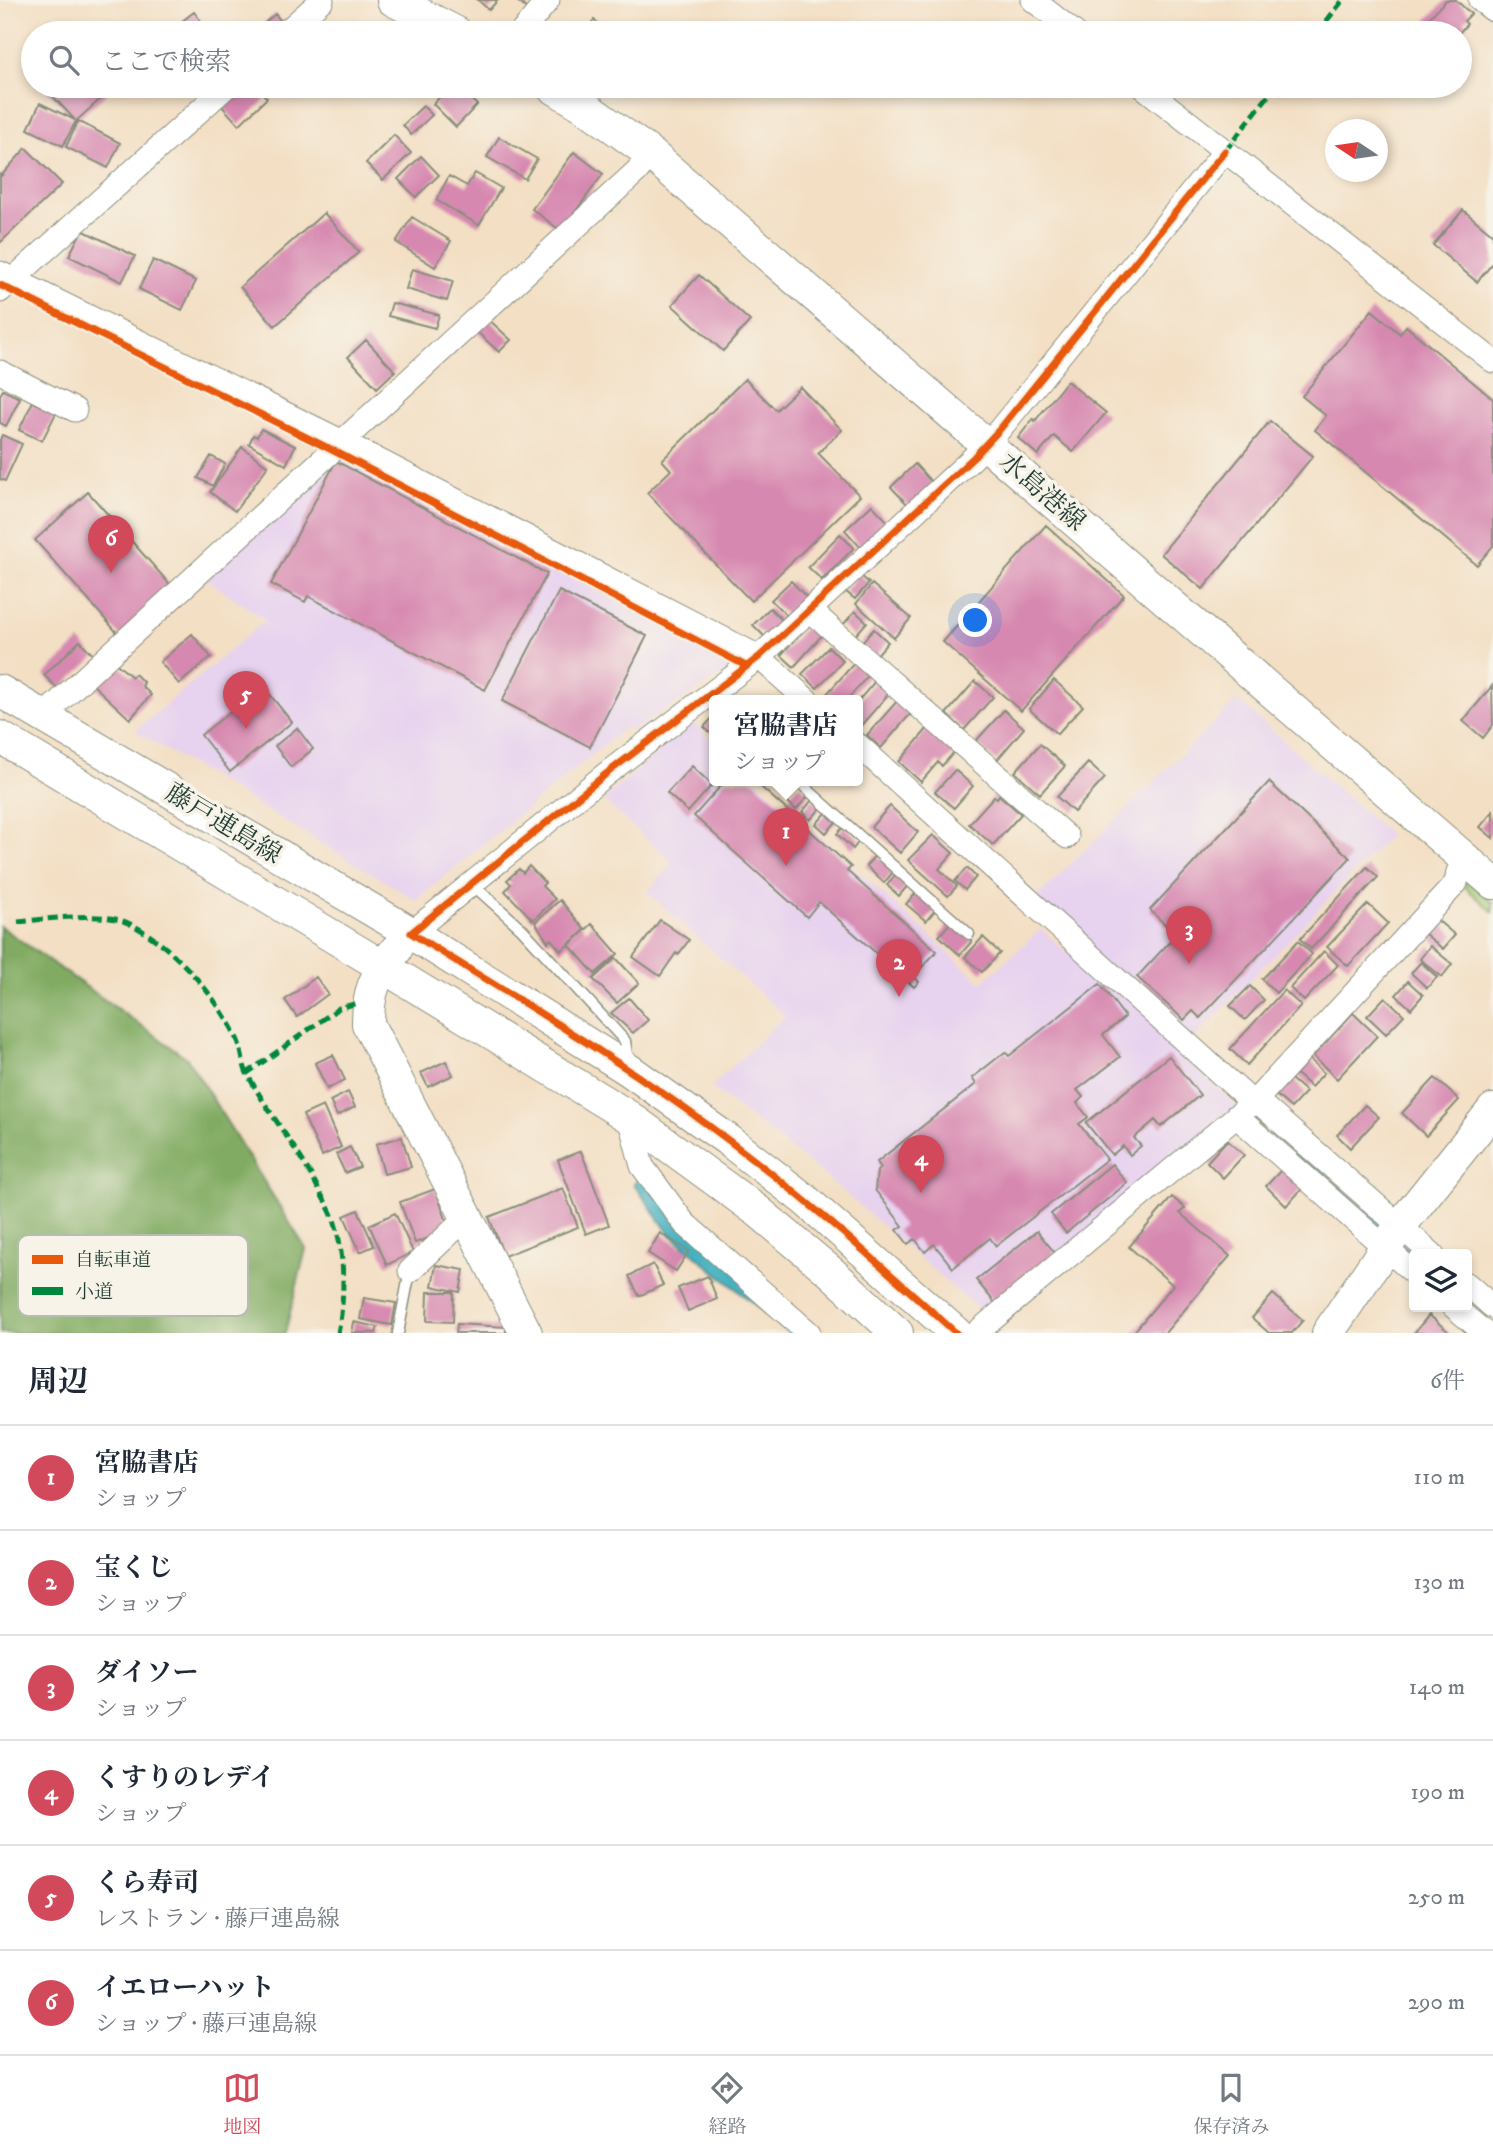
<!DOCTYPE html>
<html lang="ja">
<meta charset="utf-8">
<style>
body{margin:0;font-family:"IM FELL DW Pica","Noto Serif JP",serif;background:#f2f2f3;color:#1f2937}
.controls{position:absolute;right:21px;bottom:21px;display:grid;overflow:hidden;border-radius:7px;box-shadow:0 4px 10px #0003}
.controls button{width:63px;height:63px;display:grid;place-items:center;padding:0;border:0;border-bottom:2px solid #e0e1e3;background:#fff;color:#1f2937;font:35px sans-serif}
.compass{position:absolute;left:1325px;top:119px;width:63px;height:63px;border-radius:50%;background:#fff;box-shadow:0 4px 10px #0003;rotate:283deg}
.you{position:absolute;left:976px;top:621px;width:24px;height:24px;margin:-18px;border:5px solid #fff;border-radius:50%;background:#1a73e8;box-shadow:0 0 0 10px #1a73e833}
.badge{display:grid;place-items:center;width:46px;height:46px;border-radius:50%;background:#d1495b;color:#fff;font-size:23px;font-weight:700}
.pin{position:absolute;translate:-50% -58px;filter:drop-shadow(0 2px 4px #0008)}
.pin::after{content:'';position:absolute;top:37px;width:24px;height:21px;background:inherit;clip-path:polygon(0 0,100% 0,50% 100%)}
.popup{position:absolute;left:709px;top:695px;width:154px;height:91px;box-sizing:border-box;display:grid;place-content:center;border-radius:7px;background:#fff;filter:drop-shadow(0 2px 5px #0005);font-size:23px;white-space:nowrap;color:#747a83}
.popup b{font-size:26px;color:#1f2937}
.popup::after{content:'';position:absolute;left:50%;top:100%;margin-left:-14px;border:14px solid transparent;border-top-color:#fff}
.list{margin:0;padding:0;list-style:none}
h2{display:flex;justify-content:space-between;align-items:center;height:91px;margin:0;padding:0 28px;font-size:30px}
h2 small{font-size:23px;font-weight:400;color:#747a83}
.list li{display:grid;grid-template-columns:46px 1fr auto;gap:21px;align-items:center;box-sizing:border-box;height:105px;padding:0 28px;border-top:2px solid #e0e1e3}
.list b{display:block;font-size:26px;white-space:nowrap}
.list p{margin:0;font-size:23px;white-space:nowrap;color:#747a83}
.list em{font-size:23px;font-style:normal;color:#747a83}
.icon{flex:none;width:38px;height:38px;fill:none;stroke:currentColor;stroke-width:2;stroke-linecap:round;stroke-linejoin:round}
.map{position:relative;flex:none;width:1493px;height:1333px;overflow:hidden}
.search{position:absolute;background:#fff;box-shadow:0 4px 10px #0003;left:21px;right:21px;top:21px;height:77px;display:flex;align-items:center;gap:18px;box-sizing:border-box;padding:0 24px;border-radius:38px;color:#747a83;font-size:26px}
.sheet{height:721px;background:#fff}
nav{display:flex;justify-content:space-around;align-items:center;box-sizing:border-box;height:98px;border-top:2px solid #e0e1e3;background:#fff;font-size:19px;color:#747a83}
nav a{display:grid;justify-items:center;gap:4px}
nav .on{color:#d1495b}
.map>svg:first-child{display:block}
</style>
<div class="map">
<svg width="1493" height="1333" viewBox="0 0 1493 1333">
<rect width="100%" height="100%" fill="#f7f3e8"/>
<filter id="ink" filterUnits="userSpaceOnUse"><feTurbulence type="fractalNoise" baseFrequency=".0143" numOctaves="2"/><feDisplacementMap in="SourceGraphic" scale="14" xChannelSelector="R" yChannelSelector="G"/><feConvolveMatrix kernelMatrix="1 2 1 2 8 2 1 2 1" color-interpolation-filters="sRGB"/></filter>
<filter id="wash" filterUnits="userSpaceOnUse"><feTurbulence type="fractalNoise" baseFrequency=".00686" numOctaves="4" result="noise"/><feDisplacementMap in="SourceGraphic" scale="28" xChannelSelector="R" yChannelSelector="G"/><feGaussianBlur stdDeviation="1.57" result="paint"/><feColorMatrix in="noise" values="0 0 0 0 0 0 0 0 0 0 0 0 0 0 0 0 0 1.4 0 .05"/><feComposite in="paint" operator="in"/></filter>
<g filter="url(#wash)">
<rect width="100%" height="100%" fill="#f3dfc4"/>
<path fill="#e7d2ef" d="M339 456 738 665 632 731 627 726 416 900 135 731 266 620 202 576Z
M1237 700 1390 835 1180 1053 1239 1108 985 1315 823 1174 711 1087 785 1016 647 892 673 863 603 800 691 721 714 742V780H756L982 983 1041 929 1068 954 1081 940 1035 899Z"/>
<path fill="#a2c66f" stroke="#608252" stroke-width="2" d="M1463 876 1493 902V912L1466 888Z"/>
<path fill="#81ab62" stroke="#50744b" stroke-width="2" d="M0 926 187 1058 306 1249 285 1333H0Z"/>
<path fill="#44b1c0" stroke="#32777a" stroke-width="2" d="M1257 1113 1417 1254H1414V1262L1253 1118Z
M640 1178 802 1333H789L669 1233 634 1184Z"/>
<g id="blocks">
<path fill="#d788b0" d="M478 0H498L489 10Z
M516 0H534L527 9Z
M1446 0H1456L1471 14 1464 21 1467 24 1459 33H1433L1423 24Z
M194 12 210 33H167Z
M275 14 287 28 281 33H253Z
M594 20 608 31 606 33H583Z
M118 25 125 33H109Z
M52 86H115L76 121 63 146 28 129 40 103 75 120 47 90Z
M239 86H255L267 98 239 125 220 104Z
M450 86H458L477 105 456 127 433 104Z
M423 106 432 115 411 135 403 125Z
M78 121 120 143 108 168 66 147Z
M394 135 411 153 383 180 366 163Z
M499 137 537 159 525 179 487 157Z
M26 148 62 184 0 243V175L1 176Z
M574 152 603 174 561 231 532 209Z
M421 156 439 175 416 197 398 179Z
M475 173 501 188 479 225 436 200 449 176 467 186Z
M1463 210 1493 235V263L1477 282 1433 245Z
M324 213 359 252 275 326 240 287Z
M412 217 451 241 435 267 396 242Z
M82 230 135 256 122 282 69 256Z
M153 260 196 281 182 310 139 289Z
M412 269 453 281 447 301 406 289Z
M699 275 750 321 723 351 672 305Z
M392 303 439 315 435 328 388 316Z
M1372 310 1400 334 1406 326 1493 399V546L1477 565 1315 430 1326 416 1302 396Z
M486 317 511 340 499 352 475 330Z
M366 340 395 371 377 388 348 357Z
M745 379 776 410 800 387 842 430 818 453 860 496 751 601 647 493 671 470 662 460Z
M1067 381 1106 413 1073 452 1054 436 1038 455 1018 438 1033 419 1035 421Z
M3 390 20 398 6 426 0 423V395Z
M33 401 56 413 42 441 19 430Z
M1270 421 1313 456 1203 589 1161 554Z
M261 429 295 446 286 465 249 444 253 435 257 437Z
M2 435 22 444 5 481 0 479V440Z
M242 447 268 466 235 511 210 492Z
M211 456 225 464 213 486 198 478Z
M336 461 547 574 485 690 308 596 305 602 271 584Z
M915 464 934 485 910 507 891 487Z
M88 492 174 589 121 637 35 540Z
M872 505 890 524 863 550 845 530Z
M1046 525 1124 595 1021 711 943 642Z
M840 534 854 548 822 580 808 567Z
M859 574 869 583 855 599 845 591Z
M791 581 809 600 789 618 771 600Z
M872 584 911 618 894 638 856 604Z
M559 591 647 636 590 747 502 701Z
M770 608 784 622 767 639 753 625Z
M855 611 867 622 854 637 842 626Z
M809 623 822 635 794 667 781 655Z
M874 629 888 642 875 657 861 643Z
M192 634 211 657 179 684 160 662Z
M80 641 95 657 59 690 44 675Z
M829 647 843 661 817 688 802 674Z
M857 660 871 672 847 700H829L825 696Z
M113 661 132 677 135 674 144 683 142 686 151 695 130 719 92 684Z
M877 679 891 691 859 728 858 701Z
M1054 680 1083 706 1057 734 1029 709Z
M975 681 993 697 964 730 946 714Z
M263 686 292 722 230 772 201 735Z
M1492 686 1493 725 1483 738 1463 721Z
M899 699 913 711 881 748 867 735Z
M1004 710 1024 728 996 761 975 742Z
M714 716V736L704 727Z
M297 728 313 749 291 767 275 746Z
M928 728 955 751 942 766 938 762 921 782 899 762Z
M1040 744 1065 766 1040 794 1015 772Z
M1088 763 1105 778 1074 812 1057 797Z
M692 766 712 785 688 812 667 793Z
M955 770 973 786 954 808 935 792Z
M726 780H753L851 867 847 871 937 951 914 976 919 982 914 987 819 902 807 917 694 816Z
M1269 782 1350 858 1200 1018 1193 1011 1184 1020 1137 977 1176 935 1150 910Z
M800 785 810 794 796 810 786 800Z
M999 795 1021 814 993 845 969 824 994 796 997 798Z
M813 799 822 807 810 820 802 812Z
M890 806 918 832 900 853 871 827Z
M828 811 838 820 826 833 816 824Z
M1493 811V838L1480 827Z
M844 826 860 840 853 849 837 834Z
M933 835 953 853 939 869 957 886 948 896 908 860Z
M876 854 894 871 884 883 866 866Z
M529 866 545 883 542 886 555 899 533 920 505 891 511 884 507 880 519 869 523 873Z
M1367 867 1378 877 1311 949 1300 939Z
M967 868 976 877 965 890 955 881Z
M897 873 909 884 899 896 887 885Z
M917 892 936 909 926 921 906 904Z
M560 900 585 930 561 951 551 939 548 942 535 922Z
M1368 904 1388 923 1348 966 1327 947Z
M1436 919 1455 935 1443 949 1424 933Z
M660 920 689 940 678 955 676 953 660 976 633 957Z
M951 922 972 941 960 955 939 936Z
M592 924 618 954 595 974 569 945Z
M983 937 1000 953 982 972 965 957Z
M1298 941 1312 954 1276 993 1262 979Z
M1430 946 1452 964 1442 977 1420 959Z
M1324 951 1338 965 1304 1001 1290 988Z
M616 958 639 983 617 1003 593 979Z
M1421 962 1437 977 1427 988 1411 973Z
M316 977 328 994 297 1017 285 1000Z
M1408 981 1423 995 1411 1009 1396 995Z
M1100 984 1125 1017 1103 1035 1120 1057 1077 1090 1083 1097 1077 1103 1088 1117 1079 1124 1107 1159 996 1246 990 1238 953 1268 934 1244 925 1252 915 1239 908 1244 897 1230 903 1226 875 1190 877 1171 881 1168 877 1162 976 1084 972 1078 1005 1052 1009 1056Z
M1250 986 1264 1000 1245 1020 1230 1006Z
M1284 990 1301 1006 1247 1065 1230 1049Z
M1385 997 1404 1015 1386 1034 1367 1016Z
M629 998 648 1020 633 1033 611 1013Z
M1353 1013 1377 1036 1337 1079 1313 1056Z
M333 1055 345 1080 327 1089 315 1063Z
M1169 1056 1200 1095 1161 1127 1155 1120 1134 1138 1141 1146 1130 1155 1123 1146 1112 1155 1086 1123Z
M1309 1059 1324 1073 1311 1087 1296 1074Z
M446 1061 453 1075 428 1087 421 1073Z
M1435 1078 1459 1100 1426 1136 1402 1113Z
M1291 1079 1306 1092 1291 1108 1276 1095Z
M348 1092 355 1107 337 1116 330 1101Z
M1365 1105 1379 1117 1350 1148 1337 1135Z
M323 1106 341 1147 322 1156 303 1115Z
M402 1137 411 1167 384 1174 376 1144Z
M1227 1140 1244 1155 1223 1178 1207 1162Z
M350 1147 360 1167 345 1173 336 1154Z
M581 1151 609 1225 586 1234 558 1160Z
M1112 1164 1127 1183 1066 1233 1051 1214Z
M1283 1168 1304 1187 1286 1206 1266 1186Z
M563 1188 578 1227 504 1256 489 1217Z
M435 1189 450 1230 415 1243 400 1202Z
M1172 1197 1185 1208 1180 1213 1230 1256 1165 1333H1133L1173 1285 1129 1247Z
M358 1210 374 1246 360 1252 344 1216Z
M395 1213 413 1252 387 1265 369 1225Z
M1037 1231 1055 1253 995 1303 976 1280Z
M660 1233 689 1251 676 1271 648 1253Z
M653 1264 663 1285 639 1296 629 1276Z
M436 1265 464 1270 460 1292 432 1286Z
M708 1276 717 1299 688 1311 678 1288Z
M428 1292H454L453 1322 427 1321Z
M1273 1294 1303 1320 1292 1333H1269L1252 1318Z
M364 1298 396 1303 392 1325 360 1319Z
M1429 1315 1450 1333H1414Z
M354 1322 378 1327 376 1333H352Z
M457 1324 506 1327V1333H456Z"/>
</g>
</g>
<g filter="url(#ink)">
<use href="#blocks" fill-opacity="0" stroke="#898e7c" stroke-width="2"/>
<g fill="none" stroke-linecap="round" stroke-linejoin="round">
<g stroke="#898e7c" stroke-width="13">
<path id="lane" d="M797 780 969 934
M473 885 522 929 625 1041 628 1061
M398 1333 410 1271"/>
</g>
<g stroke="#898e7c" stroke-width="25">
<path id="street" d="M1033 0 1075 33
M1480 0 1493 10
M285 33 322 0
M521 33 548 0
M1142 86 1493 361
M0 273 343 442 759 657 807 700
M0 291 227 86
M0 372 75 410
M810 610 1067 837
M43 716 637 171 651 154
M858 745 1253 1103
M411 933 606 774 759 657 974 457 1000 429 1225 151
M1256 1100 1432 1254
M1236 1116 1414 1273
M629 1117 642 1166 684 1223 809 1333
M410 1271 468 1216
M1467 1284 1493 1307
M1454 1307 1485 1333
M976 1333 1256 1100 1456 883 1458 872 1467 862"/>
</g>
<g stroke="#898e7c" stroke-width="34">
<path id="secondary" d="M393 0 457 33
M551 86 584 106 651 154 1493 883
M0 691 411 933 629 1070 728 1140 804 1199 956 1333
M0 737 382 966 629 1117 759 1212 832 1273 897 1333
M396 950C375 974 368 992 368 1024L526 1333
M1328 1333 1400 1226 1493 1110"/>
</g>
<use href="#lane" stroke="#fff" stroke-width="10"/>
<use href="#street" stroke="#fff" stroke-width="23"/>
<use href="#secondary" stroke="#fff" stroke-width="32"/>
<path stroke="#00873e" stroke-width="5" stroke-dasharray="10 5" stroke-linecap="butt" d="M1317 33 1343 0
M1225 151 1276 86
M18 922C46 919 103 911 128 923 170 942 220 999 238 1041 243 1053 242 1066 249 1077 271 1117 301 1153 321 1194 326 1203 332 1213 335 1223 345 1258 345 1297 338 1333
M246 1074 339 1008 358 1003"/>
<g stroke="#f7f3e8" stroke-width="11">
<path id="cycleway" d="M0 285 334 451 746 666
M956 1333C882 1266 808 1200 728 1140 627 1064 518 1000 411 933L606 774 759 657 974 457 1000 429 1225 151"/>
</g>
<use href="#cycleway" stroke="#e8590c" stroke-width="7"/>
</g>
</g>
<g text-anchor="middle" stroke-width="7" stroke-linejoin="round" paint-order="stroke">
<g font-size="26" fill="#1f3d34" stroke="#f7f3e8">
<text transform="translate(1043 491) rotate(41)" y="9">水島港線</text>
<text transform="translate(224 823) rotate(31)" y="9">藤戸連島線</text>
</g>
</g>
<rect x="18" y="1235" width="230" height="81" rx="10" fill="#f7f3e8" stroke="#b6bcb2" stroke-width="2"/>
<rect x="32" y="1255" width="31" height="9" fill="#e8590c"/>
<rect x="32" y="1287" width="31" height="8" fill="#00873e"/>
<g font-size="19" fill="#1f3d34">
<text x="75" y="1266">自転車道</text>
<text x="75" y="1298">小道</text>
</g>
</svg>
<div class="controls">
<button><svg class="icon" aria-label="layers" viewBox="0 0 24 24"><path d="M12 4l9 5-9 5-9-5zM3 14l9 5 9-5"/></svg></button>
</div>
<svg class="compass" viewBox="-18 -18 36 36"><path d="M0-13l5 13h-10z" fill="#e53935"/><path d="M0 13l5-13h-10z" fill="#747a83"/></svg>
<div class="you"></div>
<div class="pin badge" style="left:786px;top:866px">1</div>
<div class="popup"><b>宮脇書店</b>ショップ</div>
<div class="pin badge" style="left:899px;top:997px">2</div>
<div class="pin badge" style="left:1189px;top:964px">3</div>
<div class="pin badge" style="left:921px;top:1193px">4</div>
<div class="pin badge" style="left:246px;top:729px">5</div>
<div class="pin badge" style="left:111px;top:573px">6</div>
<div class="search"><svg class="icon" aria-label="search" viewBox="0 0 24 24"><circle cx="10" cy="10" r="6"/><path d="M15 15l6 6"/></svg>ここで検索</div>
</div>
<section class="sheet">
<h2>周辺<small>6件</small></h2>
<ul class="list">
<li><span class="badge">1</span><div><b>宮脇書店</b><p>ショップ</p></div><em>110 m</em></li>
<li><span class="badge">2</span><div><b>宝くじ</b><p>ショップ</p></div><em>130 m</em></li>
<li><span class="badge">3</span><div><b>ダイソー</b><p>ショップ</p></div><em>140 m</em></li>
<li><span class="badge">4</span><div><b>くすりのレデイ</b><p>ショップ</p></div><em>190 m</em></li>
<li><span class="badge">5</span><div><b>くら寿司</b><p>レストラン · 藤戸連島線</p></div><em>250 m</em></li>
<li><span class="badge">6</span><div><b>イエローハット</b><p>ショップ · 藤戸連島線</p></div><em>290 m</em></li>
</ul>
</section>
<nav>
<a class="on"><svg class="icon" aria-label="map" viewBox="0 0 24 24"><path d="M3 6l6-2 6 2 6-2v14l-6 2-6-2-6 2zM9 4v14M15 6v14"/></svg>地図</a>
<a><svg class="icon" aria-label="directions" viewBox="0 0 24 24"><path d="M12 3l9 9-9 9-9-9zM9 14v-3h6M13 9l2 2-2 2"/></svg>経路</a>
<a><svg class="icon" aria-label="saved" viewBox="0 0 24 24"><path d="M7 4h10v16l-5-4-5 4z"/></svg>保存済み</a>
</nav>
